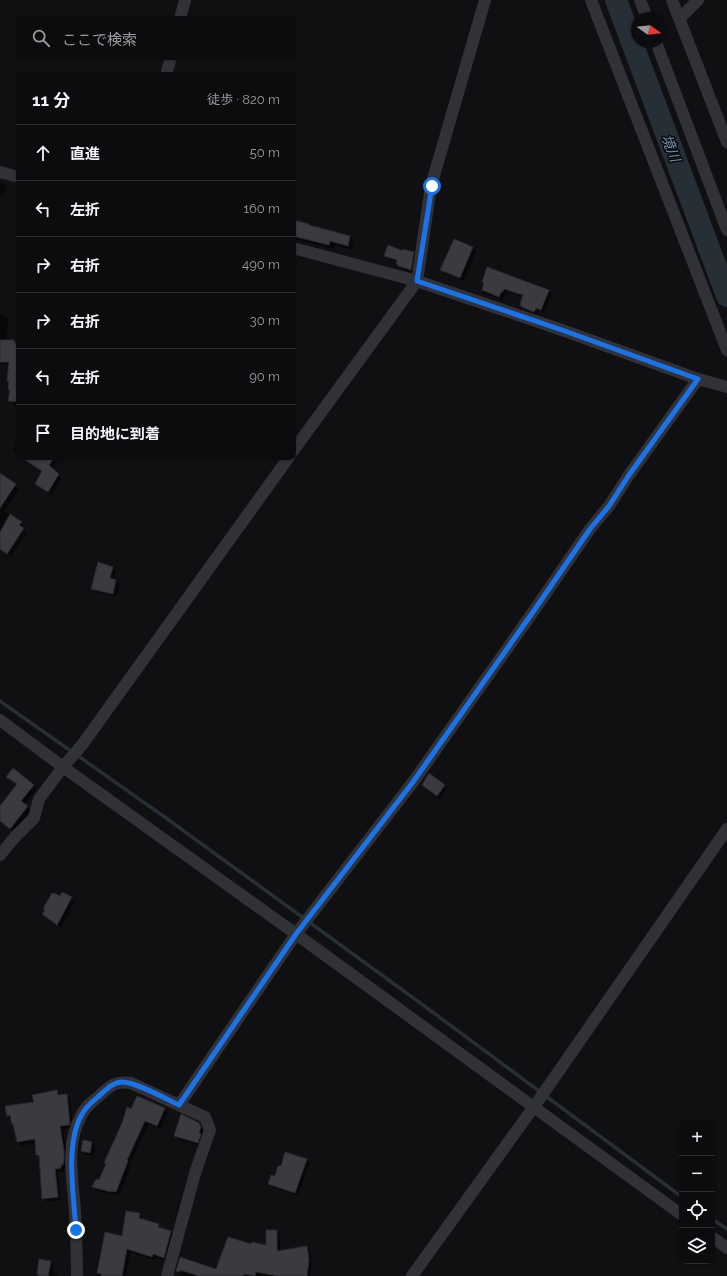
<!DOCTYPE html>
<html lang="ja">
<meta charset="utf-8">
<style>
body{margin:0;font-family:Raleway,"Noto Sans JP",sans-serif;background:#151517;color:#f1f3f6}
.controls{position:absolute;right:12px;bottom:12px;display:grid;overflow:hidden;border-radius:8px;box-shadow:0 1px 3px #0004}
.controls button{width:36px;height:36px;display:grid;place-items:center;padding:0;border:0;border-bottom:1px solid #2c2c2e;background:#0c0c0e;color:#f1f3f6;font:20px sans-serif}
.compass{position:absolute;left:631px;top:12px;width:36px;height:36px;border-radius:50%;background:#0c0c0e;box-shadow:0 1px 3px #0004;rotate:105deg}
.stop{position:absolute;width:12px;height:12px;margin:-9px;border:3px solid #1a73e8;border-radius:50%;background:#fff}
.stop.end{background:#1a73e8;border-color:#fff;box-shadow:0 1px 4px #0008}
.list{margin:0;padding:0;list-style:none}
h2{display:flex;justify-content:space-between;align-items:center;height:52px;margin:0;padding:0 16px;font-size:17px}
h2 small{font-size:13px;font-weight:400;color:#9a9b9e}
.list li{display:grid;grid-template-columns:26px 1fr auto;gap:12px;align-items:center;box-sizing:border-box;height:56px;padding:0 16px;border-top:1px solid #2c2c2e}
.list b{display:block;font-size:15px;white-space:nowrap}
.list em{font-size:13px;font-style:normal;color:#9a9b9e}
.icon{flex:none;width:22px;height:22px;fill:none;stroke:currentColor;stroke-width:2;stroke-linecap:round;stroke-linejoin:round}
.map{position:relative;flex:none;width:727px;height:1276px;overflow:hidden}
.search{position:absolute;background:#0c0c0e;box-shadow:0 1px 3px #0004;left:16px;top:16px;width:280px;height:44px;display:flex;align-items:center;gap:10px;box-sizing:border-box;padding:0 14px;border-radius:8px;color:#9a9b9e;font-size:15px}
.panel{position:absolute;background:#0c0c0e;box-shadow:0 1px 3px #0004;left:16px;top:72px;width:280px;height:388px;border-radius:8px}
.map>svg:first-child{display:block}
</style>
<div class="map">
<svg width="727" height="1276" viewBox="0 0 727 1276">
<rect width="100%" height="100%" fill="#101012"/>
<path fill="#0007" d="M0 181 6 185 3 196H0Z
M293 221 350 237 354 241 352 250 335 245 333 249 293 239Z
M473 247 476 251 464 281 445 273 442 270Z
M403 252 413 253 417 257 414 273 402 269 397 263V262L389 259 385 256Z
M485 284 548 291 552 294 544 313 539 311 538 315 527 310 521 305 524 297 508 291 507 294H505L503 300 486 294 483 290Z
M0 315H4L8 319 7 341H14L19 349V408L16 407 9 400 11 391 9 390 10 382 8 381 10 365 0 364Z
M19 441V455L13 450Z
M21 457H53L58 461 52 469 62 479 51 495 36 484 43 472Z
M2 476 19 489 4 511 21 522 24 526 23 529 27 533 11 556 0 550V477Z
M113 567 116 571 114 580 120 584 116 597 96 592 92 589Z
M429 774 447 789 440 799 423 785Z
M11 780 33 785 37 789 25 804 31 810 14 832 0 821V810L18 785Z
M63 893 75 902 61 927 47 917Z
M57 1091 61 1096 66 1095 70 1099 73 1127 72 1128 63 1129 67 1156 66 1168H64V1172H58L61 1200 47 1202 43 1198 40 1158 37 1155 36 1143 21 1146 18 1142 15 1126 8 1115Z
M164 1109 168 1112 161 1129 149 1124 130 1164 131 1165 120 1195 115 1194 114 1195 96 1191 93 1187 100 1181 132 1110Z
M199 1123 204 1131 201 1146 179 1139 175 1135Z
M92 1142 95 1146 94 1156 85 1154 82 1151Z
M306 1160 310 1163 298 1195 272 1187 269 1184 276 1177 281 1167Z
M139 1214 143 1218V1220L158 1225 162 1230 171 1232 175 1236 168 1261 156 1258V1260L131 1253 126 1276H97L106 1233 123 1237Z
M276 1231 280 1234V1251L307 1247 310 1250 312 1264 310 1276H245L222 1271 252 1246H267Z
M181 1258 201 1276H185L181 1274 177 1271Z
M50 1262 54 1265 53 1272 58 1276H40L38 1273Z"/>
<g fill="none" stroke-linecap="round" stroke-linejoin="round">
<path stroke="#262e36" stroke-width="3.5" d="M0 701 166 818 423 1005 682 1197
M712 1219 727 1229"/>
<path stroke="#262e36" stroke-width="22" d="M616 0 727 296"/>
</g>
<path fill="#3a3a40" stroke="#2a2a2e" d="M293 220 309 224V225L350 236 348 246 330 241 329 245 293 236Z
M454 239 473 247 460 278 440 270Z
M388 245 403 251V249L414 252 411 270 398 266V264H396L397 260 384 256Z
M487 267 549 290 541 310 536 308 534 312 522 307V306L520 305 523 295 504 289 503 292 502 291 499 297 482 290 484 283 482 282Z
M0 340H14L19 352V402L8 401 10 390H8L9 381H7L9 362H0Z
M21 457H55L49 465 59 474 48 492 35 484 42 471Z
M0 473 16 484 0 508Z
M10 514 22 522 19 525 24 528 7 554 0 549V532Z
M98 562 113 567 110 578 116 580 113 594 91 589Z
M13 768 34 785 21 801 28 806 10 829 0 821V806L17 784 6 777Z
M429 773 445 785 437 796 422 785Z
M62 892 72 897 57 925 42 914 45 910 43 909 52 893 54 894V893L60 896Z
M57 1090 58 1095 67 1094 70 1123 69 1125 60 1126 64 1151V1161L63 1165H61V1168L55 1169 58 1197 42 1199 39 1155H36L35 1139 17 1142 13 1124 12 1125 10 1115 7 1116 5 1106 34 1102 32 1095Z
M137 1096 165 1108 157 1126 145 1121 127 1160 128 1161 116 1192 111 1191V1192L92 1187 96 1179 99 1180 106 1164 104 1163 122 1123 127 1107 131 1109Z
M181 1114 199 1123 201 1127 199 1133 201 1134 198 1143 174 1136Z
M83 1140 92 1142 90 1153 81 1151Z
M285 1152 307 1159 295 1193 268 1184 271 1175 275 1176 278 1166H281Z
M126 1211 140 1213 139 1218 159 1224 158 1227 171 1231 164 1258 153 1254 152 1257 127 1249 122 1276H101V1274L97 1273 105 1232 122 1236Z
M266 1230H277V1251L307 1246 309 1260 307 1276H278L256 1272 255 1276 244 1274 243 1276H199L180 1270V1272L176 1271 180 1257 216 1269 228 1237 251 1244 252 1242 266 1245Z
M39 1259 51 1261 48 1276H38L39 1274H37Z"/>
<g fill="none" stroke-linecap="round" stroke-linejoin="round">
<path stroke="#313237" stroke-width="12" d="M591 0 727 350
M640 0 647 18
M672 0 727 142
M180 19 185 0
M679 19 698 0
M656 42 727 230
M166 75 171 57
M0 172 19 177
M293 248 417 281 562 330 698 379 727 387
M293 451 417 281 431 186 485 0
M0 720 63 767 296 934 682 1215
M0 855 15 837 34 818 39 799 63 767 82 745 289 457
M179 1105 296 934 413 782 533 612 590 529 609 506 629 475 698 379
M712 1237 727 1248
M77 1276C77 1255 76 1233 75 1212 73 1180 65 1145 81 1116 85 1107 92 1102 99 1096 111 1085 115 1081 131 1083L205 1117 210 1130 196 1170 167 1276
M412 1276 538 1101 727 829"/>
</g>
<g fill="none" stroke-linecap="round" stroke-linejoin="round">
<path stroke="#1a73e8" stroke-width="5" d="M76 1230C74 1197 65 1146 81 1116 85 1107 92 1102 99 1096 106 1090 113 1082 122 1082 136 1082 166 1099 179 1105L296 934 413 782 533 612 590 529 609 506 629 475 698 379 562 330 417 281 432 186"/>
</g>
<g text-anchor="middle" stroke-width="3" stroke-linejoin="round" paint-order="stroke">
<g font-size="14" font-style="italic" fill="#7491b3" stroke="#0b0b0d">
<text transform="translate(671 148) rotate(69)" y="5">境川</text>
</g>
</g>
</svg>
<div class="controls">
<button>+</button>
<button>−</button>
<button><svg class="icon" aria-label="locate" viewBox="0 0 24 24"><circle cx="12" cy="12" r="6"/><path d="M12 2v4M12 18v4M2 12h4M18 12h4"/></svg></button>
<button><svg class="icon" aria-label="layers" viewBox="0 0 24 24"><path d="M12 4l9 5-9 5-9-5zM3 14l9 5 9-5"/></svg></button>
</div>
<svg class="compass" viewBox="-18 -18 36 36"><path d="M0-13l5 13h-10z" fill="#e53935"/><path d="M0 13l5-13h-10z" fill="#9a9b9e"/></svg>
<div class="stop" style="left:432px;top:186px"></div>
<div class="stop end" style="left:76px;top:1230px"></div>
<div class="search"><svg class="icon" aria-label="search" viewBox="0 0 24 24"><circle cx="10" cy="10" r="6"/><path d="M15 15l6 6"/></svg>ここで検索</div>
<section class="panel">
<h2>11 分<small>徒歩 · 820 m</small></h2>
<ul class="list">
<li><svg class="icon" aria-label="ahead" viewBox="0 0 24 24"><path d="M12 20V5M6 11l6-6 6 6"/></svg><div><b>直進</b></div><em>50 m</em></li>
<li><svg class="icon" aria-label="left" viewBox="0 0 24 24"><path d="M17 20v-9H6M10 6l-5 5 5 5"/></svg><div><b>左折</b></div><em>160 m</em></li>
<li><svg class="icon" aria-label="right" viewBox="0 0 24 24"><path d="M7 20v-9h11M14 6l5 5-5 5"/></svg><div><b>右折</b></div><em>490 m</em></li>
<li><svg class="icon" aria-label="right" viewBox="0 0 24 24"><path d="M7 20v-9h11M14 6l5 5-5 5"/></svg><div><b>右折</b></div><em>30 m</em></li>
<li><svg class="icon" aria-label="left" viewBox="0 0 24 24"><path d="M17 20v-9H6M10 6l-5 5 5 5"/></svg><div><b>左折</b></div><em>90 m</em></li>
<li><svg class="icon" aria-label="arrive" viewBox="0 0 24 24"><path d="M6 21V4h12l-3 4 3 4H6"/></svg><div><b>目的地に到着</b></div></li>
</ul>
</section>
</div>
